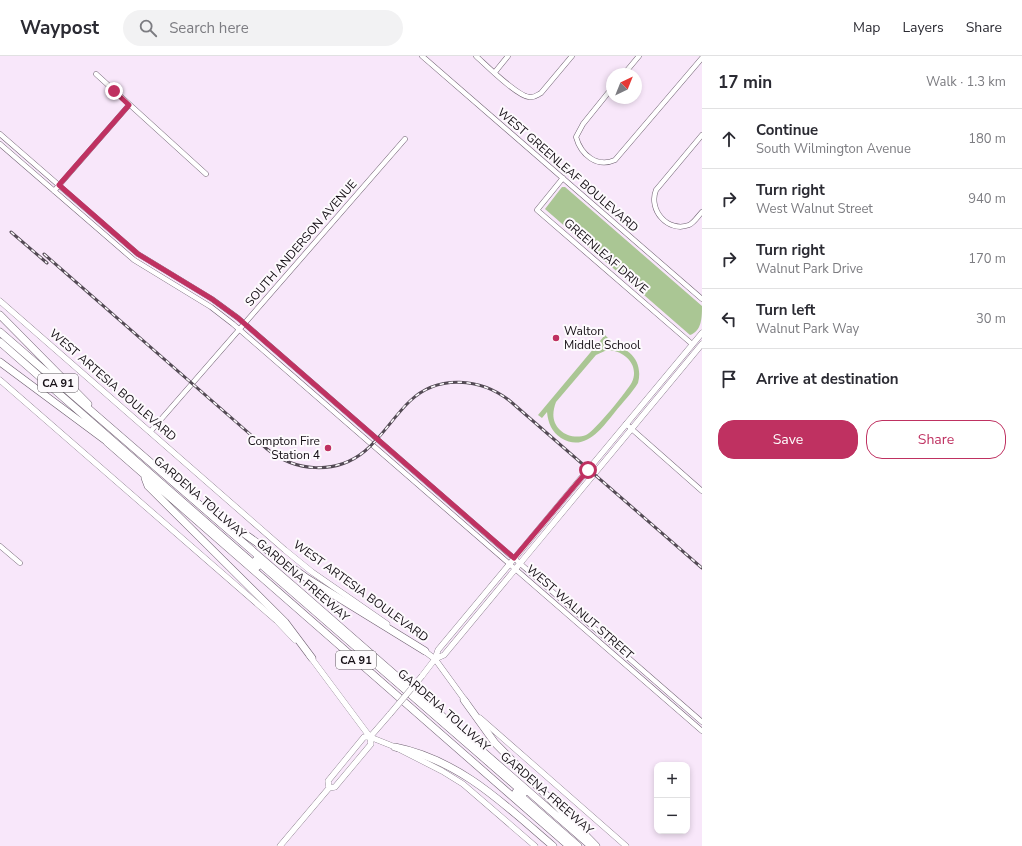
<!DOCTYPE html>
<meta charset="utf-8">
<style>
body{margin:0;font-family:"Nunito Sans",sans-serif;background:#f2f2f3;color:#2b2b33}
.controls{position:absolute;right:12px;bottom:12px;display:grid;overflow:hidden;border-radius:8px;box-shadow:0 2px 6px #0003}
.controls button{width:36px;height:36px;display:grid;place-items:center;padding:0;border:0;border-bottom:1px solid #e1e1e2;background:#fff;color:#2b2b33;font:20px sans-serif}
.compass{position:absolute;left:606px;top:12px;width:36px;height:36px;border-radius:50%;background:#fff;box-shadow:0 2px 6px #0003;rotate:43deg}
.stop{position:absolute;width:12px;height:12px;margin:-9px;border:3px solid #bf3161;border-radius:50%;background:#fff}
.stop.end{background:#bf3161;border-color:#fff;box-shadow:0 1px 4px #0008}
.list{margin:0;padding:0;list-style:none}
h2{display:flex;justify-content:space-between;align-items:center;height:52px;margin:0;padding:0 16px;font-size:17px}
h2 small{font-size:13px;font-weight:400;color:#7c7c81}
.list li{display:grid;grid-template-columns:26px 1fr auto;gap:12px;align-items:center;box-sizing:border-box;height:60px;padding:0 16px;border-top:1px solid #e1e1e2}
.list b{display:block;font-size:15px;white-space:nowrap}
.list p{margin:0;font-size:13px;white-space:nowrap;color:#7c7c81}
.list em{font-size:13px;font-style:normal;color:#7c7c81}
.actions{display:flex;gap:8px;padding:12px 16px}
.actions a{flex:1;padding:9px 0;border:1px solid #bf3161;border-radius:16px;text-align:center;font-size:14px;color:#bf3161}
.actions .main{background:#bf3161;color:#fff}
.icon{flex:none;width:22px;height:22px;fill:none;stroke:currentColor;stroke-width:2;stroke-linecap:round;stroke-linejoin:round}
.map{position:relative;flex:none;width:702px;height:790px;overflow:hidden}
header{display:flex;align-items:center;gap:24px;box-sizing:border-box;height:56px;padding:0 20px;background:#fff;border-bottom:1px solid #e1e1e2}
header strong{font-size:19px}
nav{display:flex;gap:22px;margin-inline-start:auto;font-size:14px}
.search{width:280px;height:36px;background:#f2f2f3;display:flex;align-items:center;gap:10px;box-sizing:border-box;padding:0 14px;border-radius:22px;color:#7c7c81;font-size:15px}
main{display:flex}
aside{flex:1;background:#fff}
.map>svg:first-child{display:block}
</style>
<header>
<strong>Waypost</strong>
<div class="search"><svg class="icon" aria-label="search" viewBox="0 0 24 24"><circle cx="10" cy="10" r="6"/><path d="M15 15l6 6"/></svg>Search here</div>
<nav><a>Map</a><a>Layers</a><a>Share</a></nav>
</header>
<main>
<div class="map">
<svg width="702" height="790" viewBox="0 0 702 790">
<rect width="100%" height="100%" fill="#f8e7fa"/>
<path fill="#aac694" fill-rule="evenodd" d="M562 131H565L702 250C702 261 702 275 690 279L545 153Z
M605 279 609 283 605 289C627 288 644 304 638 327 632 337 623 346 615 356 602 372 585 397 561 382 552 376 548 367 547 356L542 362 538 359ZM607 294C623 294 640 308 632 326 628 334 594 376 586 379 578 382 567 381 560 374 552 366 552 357 556 346L596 299Z"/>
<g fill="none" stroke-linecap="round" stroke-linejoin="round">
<g stroke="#6e6070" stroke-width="5.5">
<path id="minor" d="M422 0 702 243
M476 0C486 9 517 40 529 41 534 42 537 39 541 37L572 0
M495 16 508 0
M96 18 206 118
M624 18 639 0
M612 32 583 68 576 81C581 99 597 112 615 104L702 2
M0 78 138 198 212 243 238 262 702 666
M702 79 656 134C648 154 668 177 689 169 694 167 698 160 702 156
M0 88 134 204 211 251 233 268 702 675
M563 122 537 154 692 288
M54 135 129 49
M626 368 702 435
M150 376 405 83
M0 490 20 507"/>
</g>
<g stroke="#6e6070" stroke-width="6">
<path id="major" d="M0 245 285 494 312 516 387 568
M0 324 277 565 295 584
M423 594 435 603 467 647
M309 599 370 681 395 691 442 715 463 728 535 790
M435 603 444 599 702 288
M422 620 435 603 438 594 702 277
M480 662 626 790
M329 732 328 725 364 681H370
M280 790 329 732 335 731 371 688 370 681 390 658"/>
</g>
<g stroke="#6e6070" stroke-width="8">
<path id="highway" d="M0 259 88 348
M0 276 299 535 591 790
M0 286 257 511
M0 306 105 384
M107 386 569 790
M145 422 148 430 285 566 312 602
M211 454 308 523 425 595
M256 504 524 737
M464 644 495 687 596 790
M395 691C460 704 505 749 553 790
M516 736 578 790"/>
</g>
<use href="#minor" stroke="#fff" stroke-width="4.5"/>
<use href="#major" stroke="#fff" stroke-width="5.5"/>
<use href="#highway" stroke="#fff" stroke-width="7"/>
<g stroke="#544b55" stroke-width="3">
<path id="rail" d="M11 176 47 207
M44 198 267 393C295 416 336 419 365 395 382 381 394 360 410 345 438 318 481 322 510 345L702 512"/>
</g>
<use href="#rail" stroke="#fdfafd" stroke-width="1.5" stroke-dasharray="4.5" stroke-linecap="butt"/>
<g stroke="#6e6070" stroke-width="6" stroke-linecap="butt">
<path id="major-bridge" d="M390 658 422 620"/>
</g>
<use href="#major-bridge" stroke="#fff" stroke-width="5.5"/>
</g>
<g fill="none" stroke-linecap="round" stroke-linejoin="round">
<path stroke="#bf3161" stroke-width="5" d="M114 35 129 49 59 129 138 198 212 243 238 262 514 502 588 414"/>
</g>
<g fill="#bf3161" stroke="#fdfafd" stroke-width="1.5">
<circle cx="556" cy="282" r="4"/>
<circle cx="328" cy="392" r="4"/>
</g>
<g text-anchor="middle" stroke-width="4" stroke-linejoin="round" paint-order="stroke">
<g fill="#fdfafd" stroke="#5b565b" stroke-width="1">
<rect x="38" y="318" width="40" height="18" rx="3"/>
<rect x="336" y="595" width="40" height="18" rx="3"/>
</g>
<g font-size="11" font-weight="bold" fill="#150f15">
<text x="58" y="331">CA 91</text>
<text x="356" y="608">CA 91</text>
</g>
<g font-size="12" fill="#150f15" stroke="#fdfafd">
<text transform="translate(568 114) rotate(41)" y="4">WEST GREENLEAF BOULEVARD</text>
<text transform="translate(301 187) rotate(-49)" y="4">SOUTH ANDERSON AVENUE</text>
<text transform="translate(606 200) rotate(41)" y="4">GREENLEAF DRIVE</text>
<text transform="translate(113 329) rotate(41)" y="4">WEST ARTESIA BOULEVARD</text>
<text transform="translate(200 441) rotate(41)" y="4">GARDENA TOLLWAY</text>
<text transform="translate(303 524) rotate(41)" y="4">GARDENA FREEWAY</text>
<text transform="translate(361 535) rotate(36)" y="4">WEST ARTESIA BOULEVARD</text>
<text transform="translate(580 556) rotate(41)" y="4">WEST WALNUT STREET</text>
<text transform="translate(444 654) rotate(41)" y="4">GARDENA TOLLWAY</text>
<text transform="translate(547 737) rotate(41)" y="4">GARDENA FREEWAY</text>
</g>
<g font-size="12" fill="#150f15" stroke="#fdfafd" text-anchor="start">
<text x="564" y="279">Walton<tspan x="564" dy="14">Middle School</tspan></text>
<text x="320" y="389" text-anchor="end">Compton Fire<tspan x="320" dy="14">Station 4</tspan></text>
</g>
</g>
</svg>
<div class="controls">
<button>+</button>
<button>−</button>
</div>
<svg class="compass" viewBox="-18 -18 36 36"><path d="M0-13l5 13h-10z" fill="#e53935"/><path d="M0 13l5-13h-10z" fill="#7c7c81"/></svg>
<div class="stop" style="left:588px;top:414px"></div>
<div class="stop end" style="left:114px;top:35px"></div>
</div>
<aside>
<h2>17 min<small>Walk · 1.3 km</small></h2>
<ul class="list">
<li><svg class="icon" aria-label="ahead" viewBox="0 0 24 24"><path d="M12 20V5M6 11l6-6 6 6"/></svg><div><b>Continue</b><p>South Wilmington Avenue</p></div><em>180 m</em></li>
<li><svg class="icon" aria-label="right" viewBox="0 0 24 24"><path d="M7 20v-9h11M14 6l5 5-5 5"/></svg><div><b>Turn right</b><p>West Walnut Street</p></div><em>940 m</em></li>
<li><svg class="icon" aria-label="right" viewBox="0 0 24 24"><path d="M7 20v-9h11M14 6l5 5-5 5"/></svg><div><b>Turn right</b><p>Walnut Park Drive</p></div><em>170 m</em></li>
<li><svg class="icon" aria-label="left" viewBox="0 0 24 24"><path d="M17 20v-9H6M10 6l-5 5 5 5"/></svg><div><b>Turn left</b><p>Walnut Park Way</p></div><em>30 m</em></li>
<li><svg class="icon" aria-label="arrive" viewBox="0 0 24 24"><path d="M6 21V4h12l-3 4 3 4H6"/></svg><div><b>Arrive at destination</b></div></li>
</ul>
<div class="actions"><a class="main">Save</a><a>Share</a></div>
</aside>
</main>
